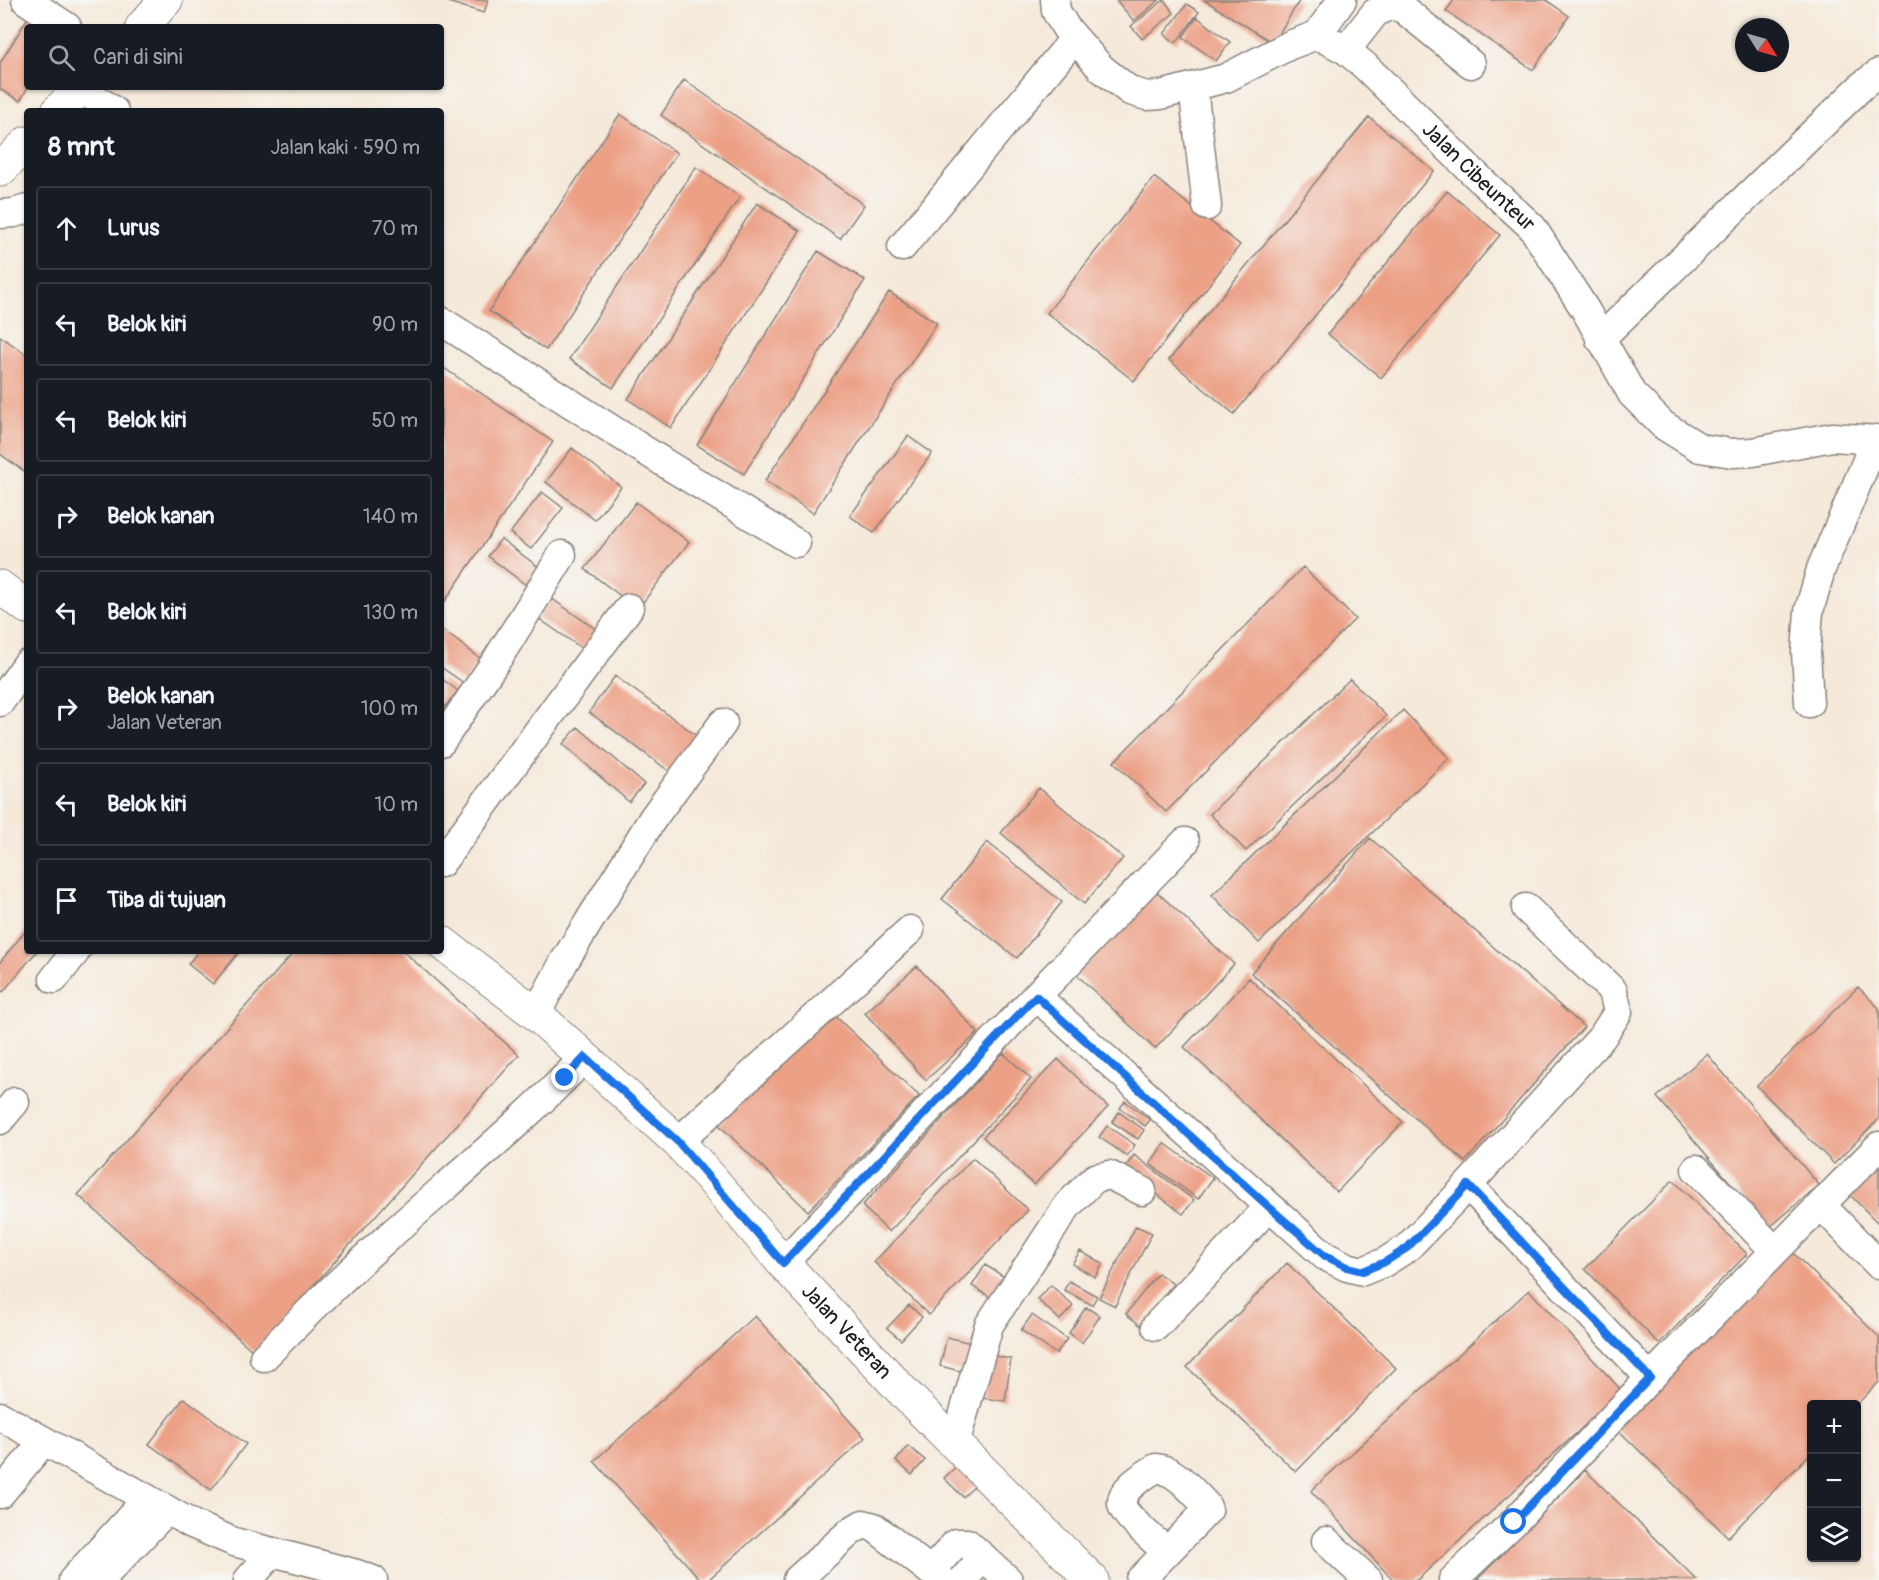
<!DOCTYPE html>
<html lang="id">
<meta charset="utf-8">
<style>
body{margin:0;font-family:Pangolin,sans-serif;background:#20242c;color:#f1f3f6}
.controls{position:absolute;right:18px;bottom:18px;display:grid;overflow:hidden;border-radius:6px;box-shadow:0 2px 4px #0004}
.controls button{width:54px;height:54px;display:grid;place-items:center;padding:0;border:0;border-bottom:2px solid #363941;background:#171b24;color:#f1f3f6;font:30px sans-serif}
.compass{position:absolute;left:1735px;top:18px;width:54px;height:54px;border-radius:50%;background:#171b24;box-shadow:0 2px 4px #0004;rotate:127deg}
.stop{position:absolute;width:18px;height:18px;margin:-14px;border:4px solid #1a73e8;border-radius:50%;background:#fff}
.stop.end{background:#1a73e8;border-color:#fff;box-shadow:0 2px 6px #0008}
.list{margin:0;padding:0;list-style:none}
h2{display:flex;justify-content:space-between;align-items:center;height:78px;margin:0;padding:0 24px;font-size:26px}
h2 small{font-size:20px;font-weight:400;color:#9ea1a6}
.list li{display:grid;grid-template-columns:39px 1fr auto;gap:18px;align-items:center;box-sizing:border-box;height:84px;margin:0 12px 12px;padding:0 12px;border:2px solid #363941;border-radius:6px}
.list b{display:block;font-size:22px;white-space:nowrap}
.list p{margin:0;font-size:20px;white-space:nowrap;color:#9ea1a6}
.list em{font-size:20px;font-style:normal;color:#9ea1a6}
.icon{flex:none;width:33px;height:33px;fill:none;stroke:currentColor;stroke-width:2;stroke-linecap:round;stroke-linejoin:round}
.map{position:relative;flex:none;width:1879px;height:1580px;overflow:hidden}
.search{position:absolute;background:#171b24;box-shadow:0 2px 4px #0004;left:24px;top:24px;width:420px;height:66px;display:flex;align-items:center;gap:15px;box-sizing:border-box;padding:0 21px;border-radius:6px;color:#9ea1a6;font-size:22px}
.panel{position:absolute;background:#171b24;box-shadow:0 2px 4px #0004;left:24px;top:108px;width:420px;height:846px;border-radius:6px}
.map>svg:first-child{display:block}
</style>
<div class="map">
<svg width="1879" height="1580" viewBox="0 0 1879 1580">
<rect width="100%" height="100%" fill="#f6f6f2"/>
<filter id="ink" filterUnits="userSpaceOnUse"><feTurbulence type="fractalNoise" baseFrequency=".0167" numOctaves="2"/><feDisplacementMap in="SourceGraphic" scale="12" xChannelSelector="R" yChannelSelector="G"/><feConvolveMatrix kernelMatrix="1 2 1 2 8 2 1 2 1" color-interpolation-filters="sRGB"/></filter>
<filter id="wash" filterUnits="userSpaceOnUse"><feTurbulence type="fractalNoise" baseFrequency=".008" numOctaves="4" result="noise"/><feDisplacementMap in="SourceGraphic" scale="24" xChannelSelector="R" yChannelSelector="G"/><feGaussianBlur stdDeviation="1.35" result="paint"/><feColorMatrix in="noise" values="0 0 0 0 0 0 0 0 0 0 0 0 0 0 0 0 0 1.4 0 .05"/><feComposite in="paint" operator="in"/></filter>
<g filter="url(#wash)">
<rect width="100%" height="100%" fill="#f5e9da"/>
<g id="blocks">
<path fill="#eca187" d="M441 0H488L484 13Z
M1116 0H1159L1134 21Z
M1164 0 1174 13 1142 39 1131 26Z
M1204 0H1300L1273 43Z
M1454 0H1546L1569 16 1533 70 1446 11Z
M1187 4 1199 12 1176 43 1164 34Z
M30 14 51 27H27L28 87 20 101 0 89V63Z
M1197 17 1230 42 1216 61 1183 37Z
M684 80 864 205 840 239 661 115Z
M620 114 677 153 546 350 489 311Z
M1369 117 1434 171 1234 414 1169 360Z
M696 167 740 197 613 388 569 359Z
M1154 177 1240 245 1134 381 1047 313Z
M1447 191 1500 235 1381 378 1328 334Z
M757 203 800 231 671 428 628 399Z
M818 251 865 280 744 474 697 445Z
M889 292 937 323 813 513 765 481Z
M0 336 27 355V473L0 454Z
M441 366 553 442 441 607Z
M908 436 932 453 874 533 850 516Z
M572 448 621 487 595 520 546 482Z
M542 492 563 508 531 549 510 533Z
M636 502 689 542 638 609 585 569Z
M501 539 548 574 535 592 488 556Z
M1303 567 1355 619 1166 812 1114 762Z
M551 598 604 635 590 654 538 618Z
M441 629 481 659 464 683 441 667Z
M615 676 704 741 677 777 589 712Z
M441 678 458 691 444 708 441 706Z
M1350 679 1386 716 1246 851 1210 814Z
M1403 710 1449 758 1259 943 1212 895Z
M578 727 644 784 629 802 563 744Z
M1039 788 1123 858 1084 904 1001 833Z
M1370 838 1584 1027 1465 1162 1251 973Z
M987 842 1062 902 1017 958 942 899Z
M1155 890 1234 964 1155 1049 1076 974Z
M27 929V951H37L3 992 0 989V962Z
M198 951H240L213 984 188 964Z
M295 951H403L519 1055 254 1352 78 1195Z
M917 966 978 1033 926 1080 865 1013Z
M1249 978 1403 1122 1337 1192 1184 1047Z
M1858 987 1879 1008V1119L1834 1164 1757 1086Z
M829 1010 919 1096 808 1211 719 1125Z
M1003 1053 1031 1079 889 1232 862 1206Z
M1707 1054 1819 1185 1769 1228 1657 1097Z
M1058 1059 1108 1107 1034 1185 983 1137Z
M1125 1101 1150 1120 1145 1126 1120 1108Z
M1119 1112 1144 1130 1138 1139 1112 1122Z
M1107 1126 1135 1145 1127 1156 1099 1137Z
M1164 1143 1213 1178 1198 1199 1150 1164Z
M1879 1154V1224L1844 1189Z
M1134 1155 1194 1200 1183 1214 1124 1169Z
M973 1158 1028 1210 929 1315 874 1262Z
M1673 1180 1747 1254 1659 1344 1585 1269Z
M1136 1226 1152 1233 1115 1306 1099 1298Z
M1788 1248 1879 1337V1382L1857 1404H1812V1452L1728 1537 1615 1427Z
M1080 1251 1103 1264 1095 1277 1072 1264Z
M1287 1263 1396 1368 1296 1472 1187 1367Z
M985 1265 1011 1281 998 1302 972 1286Z
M1158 1273 1173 1284 1140 1325 1126 1314Z
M1069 1281 1097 1296 1092 1305 1064 1290Z
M1051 1285 1073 1306 1060 1320 1037 1299Z
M1529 1290 1622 1391 1417 1580H1393L1311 1491Z
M909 1305 922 1317 901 1340 887 1328Z
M1086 1307 1100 1316 1082 1343 1069 1333Z
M1032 1315 1067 1339 1056 1354 1021 1330Z
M755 1316 865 1438 708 1580H701L594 1461Z
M947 1337 979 1345 972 1374 940 1366Z
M989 1355 1011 1359 1005 1401 983 1398Z
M184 1398 246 1444 211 1490 149 1444Z
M908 1446 925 1460 912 1475 896 1461Z
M959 1464 978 1483 963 1497 944 1478Z
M1585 1470 1697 1580H1477Z"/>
</g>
</g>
<g filter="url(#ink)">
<use href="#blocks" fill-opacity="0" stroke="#88827b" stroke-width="1.5"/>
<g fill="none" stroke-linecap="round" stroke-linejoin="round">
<g stroke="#88827b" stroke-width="31">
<g id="minor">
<path d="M26 0 67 27"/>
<path id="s1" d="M1055 0 1056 11 1066 28 1101 68 1130 91 1147 96 1161 95 1226 78 1290 45 1317 35 1346 50 1365 66 1486 185 1532 227 1586 311 1632 394 1663 425 1700 448 1732 453 1753 452 1832 437 1879 440"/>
<path d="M1317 35 1342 0"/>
<path d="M1346 50 1375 13 1389 5 1402 8 1471 64"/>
<path d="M80 88 114 111"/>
<path d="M1193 88 1207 206"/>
<path d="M0 214 14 213 27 209"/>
<path d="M902 247 1074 39"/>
<path d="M441 321 671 467 796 543"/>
<path d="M1600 339 1781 164 1863 85 1879 73"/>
<path d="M0 702 27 664"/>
<path d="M1809 703 1806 652 1809 611 1821 569 1876 439"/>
<path d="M441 742 498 658 562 555"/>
<path d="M441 863 629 608"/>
<path d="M54 979 76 951"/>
<path d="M1036 996 1325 1256 1347 1267 1363 1271 1385 1262 1407 1248 1468 1185 1602 1037 1618 1012 1613 991 1526 908"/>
<path d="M536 1014 564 962 653 818 723 723"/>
<path d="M0 1120 15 1102"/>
<path d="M678 1142 910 930"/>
<path d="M1696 1169 1775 1251"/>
<path d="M1468 1185 1650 1378 1879 1146"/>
<path d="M1821 1205 1879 1265"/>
<path d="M783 1263 1036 996 1185 842"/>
<path d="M1156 1326 1269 1207"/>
<path d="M264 1357C304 1317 343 1276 386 1239 453 1179 523 1122 585 1057"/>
<path d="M0 1416 192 1524 234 1542 357 1574 373 1580"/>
<path d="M955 1444 989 1325 1068 1205 1095 1178 1109 1175 1142 1191"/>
<path d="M0 1494 44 1441"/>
<path d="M1326 1541 1368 1580"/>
<path d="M931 1571 956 1543H967L1008 1580"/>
<path d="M73 1580 147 1499"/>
<path d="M100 1580 167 1510"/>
<path d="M248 1580 273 1552"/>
<path d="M797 1580 851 1531 863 1524 874 1527 942 1580"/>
<path d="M963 1580 983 1557"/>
<path d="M1140 1580 1208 1510 1206 1505C1193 1492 1175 1469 1156 1468 1145 1475 1120 1489 1122 1504 1123 1516 1158 1543 1167 1552"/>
<path d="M1453 1580 1514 1522 1650 1378"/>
</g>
</g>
<g stroke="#88827b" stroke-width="35">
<g id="major">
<path d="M142 27 166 0"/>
<path d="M58 111 81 87"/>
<path d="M0 170 27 143"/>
<path d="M0 587 27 607"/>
<path id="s2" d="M441 942 536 1014 678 1142 710 1177 783 1263 908 1397 1092 1580"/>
</g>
</g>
<use href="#minor" stroke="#fff" stroke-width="28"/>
<use href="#major" stroke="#fff" stroke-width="33"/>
</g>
</g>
<g fill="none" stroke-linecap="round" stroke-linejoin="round" filter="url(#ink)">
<path stroke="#1a73e8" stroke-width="8" d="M565 1078 585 1057 678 1142 783 1263 1036 996 1269 1207 1325 1256 1347 1267 1363 1271 1385 1262 1407 1248 1468 1185 1650 1378 1514 1522"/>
</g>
<g text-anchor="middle" stroke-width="6" stroke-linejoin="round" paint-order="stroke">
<g font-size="21" fill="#1c1c1c" stroke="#f6f6f2">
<text dy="7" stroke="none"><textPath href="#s1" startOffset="537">Jalan Cibeunteur</textPath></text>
<text dy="7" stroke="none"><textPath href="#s2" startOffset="564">Jalan Veteran</textPath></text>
</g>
</g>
</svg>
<div class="controls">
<button>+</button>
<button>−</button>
<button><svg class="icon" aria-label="layers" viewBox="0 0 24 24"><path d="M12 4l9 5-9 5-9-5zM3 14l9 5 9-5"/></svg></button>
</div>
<svg class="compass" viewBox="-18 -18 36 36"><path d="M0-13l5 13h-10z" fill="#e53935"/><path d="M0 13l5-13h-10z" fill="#9ea1a6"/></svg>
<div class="stop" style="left:1514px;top:1522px"></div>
<div class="stop end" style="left:565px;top:1078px"></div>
<div class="search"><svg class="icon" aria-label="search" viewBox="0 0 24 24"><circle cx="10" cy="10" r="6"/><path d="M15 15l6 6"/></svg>Cari di sini</div>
<section class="panel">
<h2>8 mnt<small>Jalan kaki · 590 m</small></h2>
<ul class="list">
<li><svg class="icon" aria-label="ahead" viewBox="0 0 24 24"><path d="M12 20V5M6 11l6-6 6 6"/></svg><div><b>Lurus</b></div><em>70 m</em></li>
<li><svg class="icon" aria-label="left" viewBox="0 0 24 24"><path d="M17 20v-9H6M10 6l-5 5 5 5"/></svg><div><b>Belok kiri</b></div><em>90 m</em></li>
<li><svg class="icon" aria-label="left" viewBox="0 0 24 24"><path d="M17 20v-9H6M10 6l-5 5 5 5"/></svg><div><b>Belok kiri</b></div><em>50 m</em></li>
<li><svg class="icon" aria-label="right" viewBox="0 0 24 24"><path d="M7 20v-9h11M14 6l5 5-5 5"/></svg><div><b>Belok kanan</b></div><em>140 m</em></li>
<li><svg class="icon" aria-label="left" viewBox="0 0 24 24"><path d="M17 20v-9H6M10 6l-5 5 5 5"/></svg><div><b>Belok kiri</b></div><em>130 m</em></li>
<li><svg class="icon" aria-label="right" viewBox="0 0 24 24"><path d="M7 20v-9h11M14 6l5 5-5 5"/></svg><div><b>Belok kanan</b><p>Jalan Veteran</p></div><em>100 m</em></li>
<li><svg class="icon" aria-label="left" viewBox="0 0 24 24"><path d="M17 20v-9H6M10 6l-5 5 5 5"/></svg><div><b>Belok kiri</b></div><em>10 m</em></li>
<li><svg class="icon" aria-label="arrive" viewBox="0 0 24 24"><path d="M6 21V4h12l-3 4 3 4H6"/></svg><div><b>Tiba di tujuan</b></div></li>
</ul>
</section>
</div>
